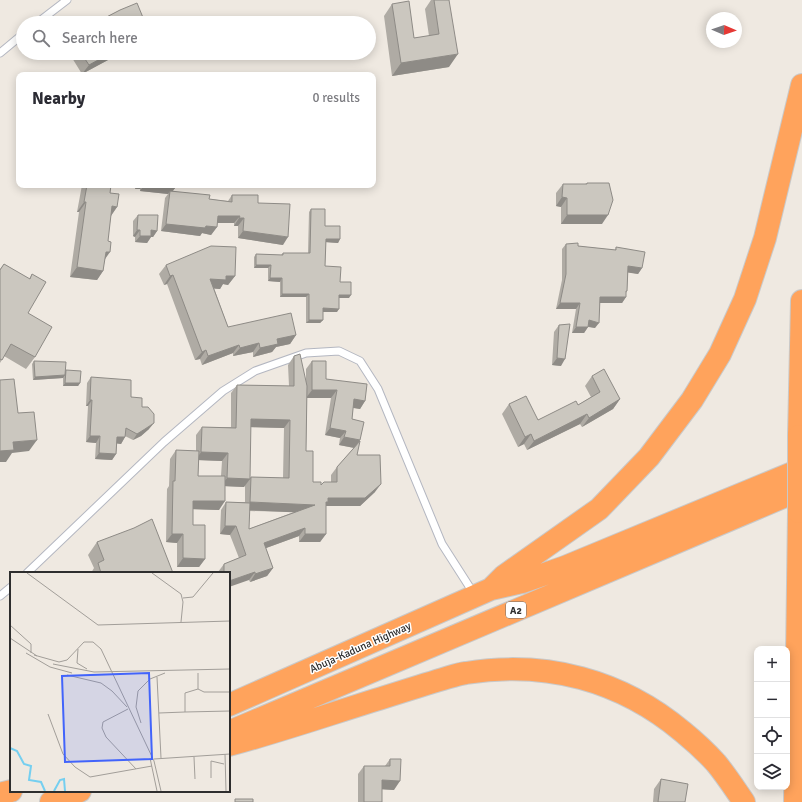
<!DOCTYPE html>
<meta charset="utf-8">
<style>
body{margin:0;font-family:Signika,sans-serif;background:#f2f2f3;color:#2b2b33}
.controls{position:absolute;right:12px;bottom:12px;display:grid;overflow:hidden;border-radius:8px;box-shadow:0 2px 10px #0003}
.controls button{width:36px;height:36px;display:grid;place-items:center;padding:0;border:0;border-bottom:1px solid #e1e1e2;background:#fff;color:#2b2b33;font:20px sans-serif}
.compass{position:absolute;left:706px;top:12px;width:36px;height:36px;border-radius:50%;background:#fff;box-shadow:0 2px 10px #0003;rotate:92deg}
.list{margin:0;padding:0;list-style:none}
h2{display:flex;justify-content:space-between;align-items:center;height:52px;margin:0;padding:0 16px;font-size:17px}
h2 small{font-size:13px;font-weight:400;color:#7c7c81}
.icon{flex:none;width:22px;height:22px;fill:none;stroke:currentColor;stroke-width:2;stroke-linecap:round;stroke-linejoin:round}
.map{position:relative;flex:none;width:802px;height:802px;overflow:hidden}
.search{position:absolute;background:#fff;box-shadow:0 2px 10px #0003;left:16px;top:16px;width:360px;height:44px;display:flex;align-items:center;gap:10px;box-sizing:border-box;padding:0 14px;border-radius:22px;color:#7c7c81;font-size:15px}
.panel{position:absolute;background:#fff;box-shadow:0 2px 10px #0003;left:16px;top:72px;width:360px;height:116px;border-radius:8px}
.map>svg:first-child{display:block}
</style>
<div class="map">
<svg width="802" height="802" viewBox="0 0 802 802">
<rect width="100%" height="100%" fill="#efe9e1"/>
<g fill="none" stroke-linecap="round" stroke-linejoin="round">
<g stroke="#b4b7c1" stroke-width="9">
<path id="lane" d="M37 23 67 0
M0 53 23 34
M27 573 164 442 223 391 255 371 306 353 339 351 360 361 378 389 442 544 474 594
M0 596 11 587"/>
</g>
<g stroke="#c9c9c9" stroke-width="24">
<path id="highway" d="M799 436 802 301
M493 587 504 576 599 509 649 457 692 400 720 354 745 299 765 238 802 85
M229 705 491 589 522 582 565 567 802 469
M229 732 802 489
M229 745C281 731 333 713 385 697 404 691 423 685 443 679 450 677 458 674 466 673 546 660 621 680 683 732 694 741 706 752 716 763 726 775 735 789 744 802
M0 794 11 791
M51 802 80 791
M795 802 799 512"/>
</g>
<use href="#lane" stroke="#fff" stroke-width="7"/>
<use href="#highway" stroke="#ffa35c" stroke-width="22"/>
<g stroke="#c9c9c9" stroke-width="24" stroke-linecap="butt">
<path id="highway-bridge" d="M799 512V436"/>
</g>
<use href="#highway-bridge" stroke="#ffa35c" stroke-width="22"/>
</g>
<path fill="#afaba4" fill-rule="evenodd" d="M431 0H449V67L392 76 384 16 392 4 414 38 429 36 425 9Z
M69 53H121L82 74Z
M587 183 602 224H561V207L556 206V193L563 184H585Z
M82 185H111L110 193 117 207 111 216 103 271 97 280 70 277 79 212H77Z
M135 185H175V188L173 191 209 199 228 201 232 195 258 203 283 245 238 238V226H234V223H217V227L211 235 202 233 200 236 161 231 165 198 168 194 140 191V189H135Z
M311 209 325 226 340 239 338 243 326 242 325 266 340 282 349 298H339L337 312H323V320L320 323H306V297H280V282L268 281V268H254V257L256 254 281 255 283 253H308L309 212Z
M138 215 157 231 153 237H151L147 243 135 242V237L133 236V221Z
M566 244 578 246 615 250 616 247 642 268 638 274 628 272 627 291 626 293V297L622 303H600L595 328 588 327 584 333H572L576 309H556L562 280V249Z
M4 264 29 279 32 274 28 313 35 357 26 369 4 356 0 363V269Z
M166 265 235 276 228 285 223 284 220 289 214 288 228 327 296 335 290 344 276 347 272 352 253 357V352L233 356V353L202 365 200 359 195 360 167 284 164 285 159 274Z
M559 325 561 366 552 365 554 332Z
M294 356 306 382V369L312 361 326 379 365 401 360 409 353 408 352 419 360 440 357 444V455L375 492 360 506H326V534L320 542H299V536L266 548 273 568 267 576 250 582 249 580 229 573H218V572L224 564 239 558 230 535 220 534 221 510 226 502H245V485L244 487 225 486 219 510 193 509V525L205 559 199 567H177V543L166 542 167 489 169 486 170 459 176 450 196 451V435L202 427H231V393L237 385 289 386 288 365ZM307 398H331L325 435 340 438 339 445 354 448 337 467 331 475V482L321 485 313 482 306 451ZM250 427 284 428 283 478 251 477 250 478ZM199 460 222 461 221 476H198ZM249 511 294 512 249 529Z
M34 361 65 371 80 383 78 386H63V377V378L33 380 32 364Z
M592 376 620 399 613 409 582 427 580 424 527 450 524 444 518 447 502 414 509 404 538 420 578 405 591 397 585 386Z
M91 377 131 397 142 407 149 429 141 436 133 440 125 436V437L121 444 117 443 116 454 112 460 95 459 96 443 86 442 88 406H86L87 383Z
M97 542 173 573H91L94 568 88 555Z
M390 759 394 790 382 789V802H358V774L364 766H385Z
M661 779 685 802H653L654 789Z"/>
<path fill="#8e8b86" d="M111 53H121L82 74 89 65Z
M458 54 449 67 392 76 401 63Z
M138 185H143L140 189H135Z
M144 185H149L175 188 170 194V191L168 194 140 191Z
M562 197 567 198 561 207 556 206Z
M84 202H86L79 212H77Z
M112 206 117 207 110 217Z
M567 215H608L602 224H561Z
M218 216H240L234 223H213Z
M239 218H244L238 226H234Z
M166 224 206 226 217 227 211 235 202 233 200 236 161 231Z
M137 230H140L135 237 133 236Z
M151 230 157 231 153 237H151L147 243 135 242 140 236Z
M243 231 288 237 283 245 238 238Z
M326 239H340L338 243 324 242Z
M106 252H110L103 262Z
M256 265H271L268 268H254Z
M628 266 642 268 638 274 624 272Z
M77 267 103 271 97 280 70 277Z
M173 275 167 284 164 285 170 276Z
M226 276H235L228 285 223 284 220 289 204 288 210 279Z
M270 278H282L280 282 268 281Z
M282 294H309L306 297H280Z
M339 295H351L349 298H337Z
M600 297H626L622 303H596Z
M560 303H580L576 309H556Z
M323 308 339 309 337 312H320Z
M309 320H323L320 323H306Z
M589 320 599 323 595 328 585 326Z
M576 327H588L584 333H572Z
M296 335 290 344 276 347 272 352 253 357 260 348 277 339Z
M259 343 253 352 233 356 240 348Z
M239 345 233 353 202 365 208 356Z
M206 350 200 359 195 360 202 352Z
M557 358 565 359 561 366 552 365Z
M65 375 63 378 33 380 35 377Z
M65 383H80L78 386H63Z
M312 390H337L331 398H306Z
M354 399 365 401 360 409 349 407Z
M620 399 613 409 582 427 589 418Z
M90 400H92L88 406H86Z
M587 414 580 424 527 450 534 441Z
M251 419 290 420 284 428 245 427Z
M154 423 149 429 141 436 133 440 137 434Z
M330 428 346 431 340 438 325 435Z
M531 434 524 444 518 447 525 437Z
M90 436H100L96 443 86 442Z
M117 437H125L121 444 112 443Z
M344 437 360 440 355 448 339 445Z
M37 440 29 451 12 453 6 462H0V451L13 442Z
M201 452 228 453 222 461 196 460Z
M99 453 116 454 112 460 95 459Z
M227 478 250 479 244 487 221 486Z
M381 484 375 492 360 506H325L322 510 328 498Z
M193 501H225L219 510 187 509Z
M250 502 315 505 309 513 245 510Z
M225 526H236L230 535 220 534Z
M305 528 299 536 258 551 264 543Z
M172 534H183L177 543 166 542Z
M305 534H326L320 542H299Z
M183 558 205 559 199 567H177Z
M273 568 267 576 250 582 255 574Z
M255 572 249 580 229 587V581Z
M382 780 400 781 394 790 376 789Z"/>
<path fill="#cbc7bf" stroke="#8e8b86" d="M434 0H449L458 54 401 63 392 4 409 1 414 38 439 34Z
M137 3 144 20H146L147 23H95L120 10Z
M81 53H111L89 65Z
M587 183H609L613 200 608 215H567V198L562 197 563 184H587Z
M87 185H111L110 193 119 194 117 207 112 206 108 241 111 242 110 252H106L103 271 77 267 86 202H84Z
M149 185H175V188Z
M170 191 210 195 209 199 232 202V195H258V203L290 204 288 237 243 231 244 218H239L240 216H218L217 227 206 226 205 228 166 224Z
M311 209H325V226H340V239H326L325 266 341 267 340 282H351V295H339V309L323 308V320H309V294H282V278H270L271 265H256V254L283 255V253H310Z
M138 215H158L157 231 151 230V236H140V230H137Z
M578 243V246L616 250V247L645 252 642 268 628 266 627 291H626V297H600L599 323 589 320 588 327H576L580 303H560L566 274V244Z
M211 246 236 247 235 276H226V280L210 279 228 327 291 313 296 335 277 339 278 344 260 348 259 343 240 348 239 345 208 356 206 350 202 352 173 275 170 276 166 265Z
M4 264 30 279 32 274 46 282 28 313 52 327 35 357 11 344 2 360 0 359V270Z
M570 324 565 359 557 358 559 325Z
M300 354 307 386 306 451H313V482H321V485L324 482H337V467L360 441 357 455H380L381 484 365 498H328V502H326V534H305V528L264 543 273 568 255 574V572L229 581V573H224V564L246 555 236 526H225L226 502 250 503 249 529 315 505 250 502 251 477 289 478 290 420 251 419 250 479 227 478 228 453 201 452 202 427 236 428 237 385 294 386V356Z
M34 361 66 362 65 375 35 377Z
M312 361H326V379L367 384 365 401 354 399 352 419 364 422 360 440 344 437 346 431 330 428 337 390H312Z
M604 369 620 399 589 418 587 414 534 441 531 434 525 437 509 404 526 396 538 420 576 401 578 405 600 392 592 376Z
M66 370 81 371 80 383H65Z
M91 377 131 380V397L142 398V407H148L154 414V423L145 429 137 434 126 428 125 437H117L116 454 99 453 100 436H90L92 400H90Z
M14 379 18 413 34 412 37 440 13 442 14 450 0 451V380Z
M176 450 199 451 198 476H225V501H193V525H205V559L183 558V534H172L173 481H175Z
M152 519 173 573H101L98 563 104 560 97 542 134 528Z
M390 759H401L400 781 382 780V802H364V766H390Z
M661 779 688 784 685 802H658Z
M235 799H253V802H235Z"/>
<g text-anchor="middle" stroke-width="3" stroke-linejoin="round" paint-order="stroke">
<rect fill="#fff" stroke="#6d6d6d" stroke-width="1" x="506" y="602" width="20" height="16" rx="3"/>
<g font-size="10" font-weight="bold" fill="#2e2e2e">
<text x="516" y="614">A2</text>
</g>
<g font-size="11" fill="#2e2e2e" stroke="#fff">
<text transform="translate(360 647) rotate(-24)" y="4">Abuja-Kaduna Highway</text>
</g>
</g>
<g transform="translate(10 572)">
<rect width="220" height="220" fill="#efe9e1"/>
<path fill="none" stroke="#75cff0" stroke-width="2" d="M0 176 7 179 14 192 21 194 19 208 31 210 35 219M44 219 50 208 54 207 55 219"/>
<path fill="none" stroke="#a29e99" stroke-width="1" d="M17 1 88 53 220 49M142 1 171 22 173 30 171 50M173 26 183 25 203 1M0 53 21 72V81M0 66 27 84M68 77 67 91 77 97M16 81 40 95 62 101M24 83 49 90 57 88 74 70H83L91 77 144 189 151 219M43 92 84 100 220 97M57 103 91 111 102 119 117 135M147 105 151 186M188 117 194 120H220M118 137 93 150 92 156 96 165 126 197M175 140 220 139M149 141 175 140V121L188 117V101M38 142 53 182 65 195 80 205 142 194M131 151 126 135 128 119 140 107 155 101M215 182 216 219M184 185 185 207M140 186 147 219M144 187 220 182M201 206V189L214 192"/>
<path fill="#4264fb" fill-opacity="0.15" stroke="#4264fb" stroke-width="2" d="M139 101 142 187 55 190 52 104Z"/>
<rect width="220" height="220" fill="none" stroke="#2e2e2e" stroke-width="2"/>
</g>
</svg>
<div class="controls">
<button>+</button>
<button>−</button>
<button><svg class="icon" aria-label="locate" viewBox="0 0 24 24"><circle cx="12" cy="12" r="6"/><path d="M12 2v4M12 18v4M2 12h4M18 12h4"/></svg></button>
<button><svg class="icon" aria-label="layers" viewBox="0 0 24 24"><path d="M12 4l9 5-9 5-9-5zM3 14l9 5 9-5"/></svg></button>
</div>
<svg class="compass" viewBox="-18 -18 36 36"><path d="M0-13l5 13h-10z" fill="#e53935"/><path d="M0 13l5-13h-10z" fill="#7c7c81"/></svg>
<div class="search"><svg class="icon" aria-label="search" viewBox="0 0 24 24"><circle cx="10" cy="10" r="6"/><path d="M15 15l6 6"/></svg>Search here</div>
<section class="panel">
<h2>Nearby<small>0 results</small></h2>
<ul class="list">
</ul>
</section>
</div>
